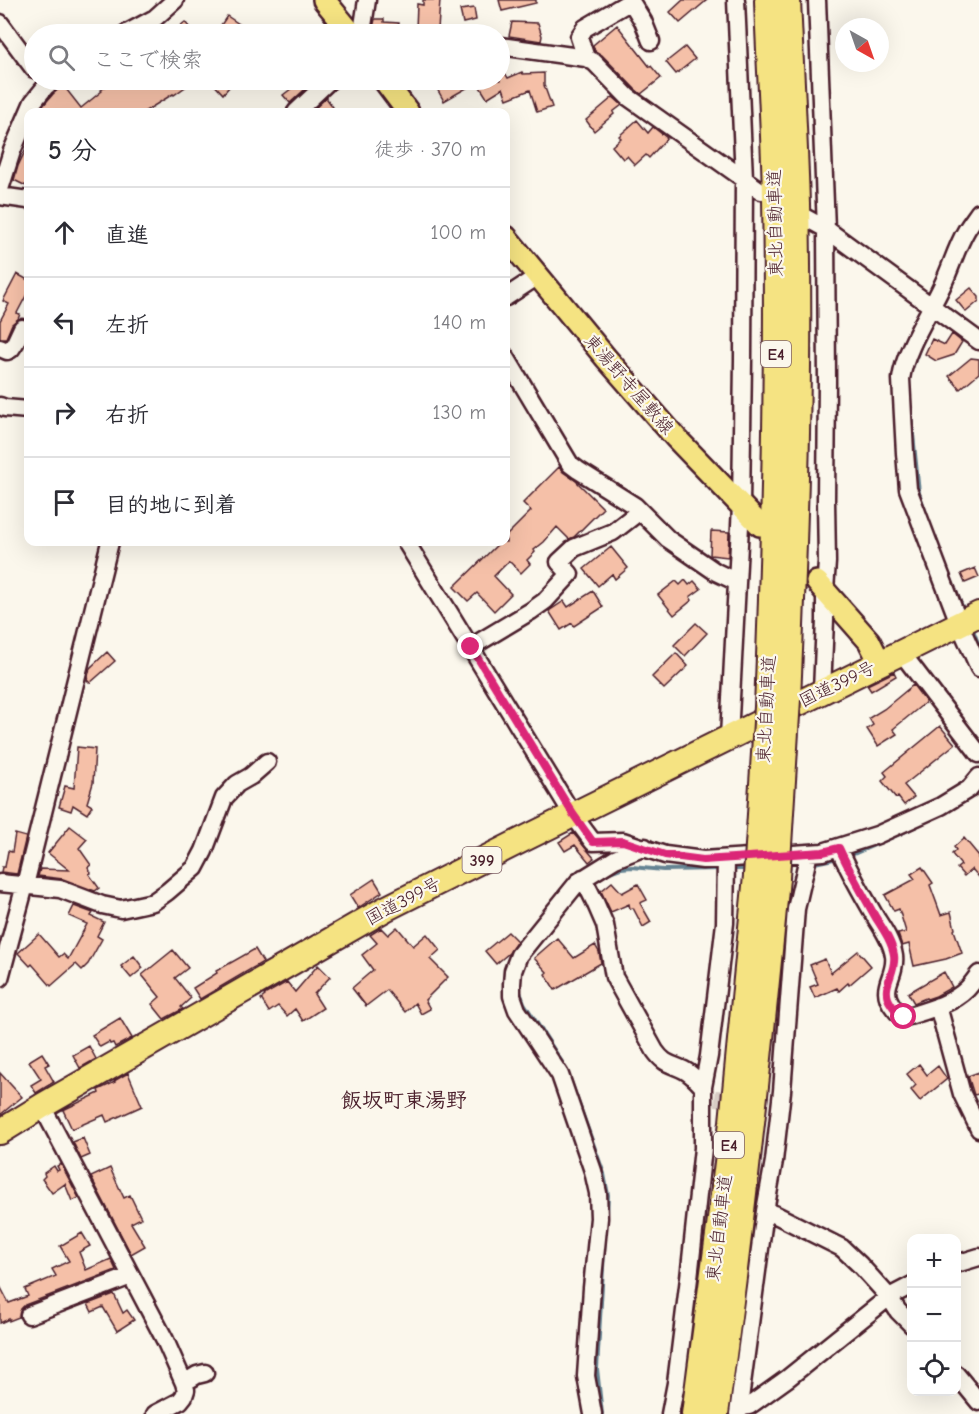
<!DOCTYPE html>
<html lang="ja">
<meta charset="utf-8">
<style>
body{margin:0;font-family:"Comic Neue","Klee One",sans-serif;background:#f2f2f3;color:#2b2b33}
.controls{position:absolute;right:18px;bottom:18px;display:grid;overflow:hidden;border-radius:12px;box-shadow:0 6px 24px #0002}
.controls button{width:54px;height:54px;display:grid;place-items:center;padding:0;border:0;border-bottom:2px solid #e1e1e2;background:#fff;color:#2b2b33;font:30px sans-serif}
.compass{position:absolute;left:835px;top:18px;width:54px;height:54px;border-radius:50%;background:#fff;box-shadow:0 6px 24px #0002;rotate:140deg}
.stop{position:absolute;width:18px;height:18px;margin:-14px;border:4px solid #db2777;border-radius:50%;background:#fff}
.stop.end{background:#db2777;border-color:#fff;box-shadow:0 2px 6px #0008}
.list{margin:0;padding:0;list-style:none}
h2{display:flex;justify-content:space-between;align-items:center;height:78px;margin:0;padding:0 24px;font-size:26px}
h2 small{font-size:20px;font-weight:400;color:#7c7c81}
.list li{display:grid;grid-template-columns:39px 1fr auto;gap:18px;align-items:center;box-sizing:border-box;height:90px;padding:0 24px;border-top:2px solid #e1e1e2}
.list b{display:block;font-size:22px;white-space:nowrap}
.list em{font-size:20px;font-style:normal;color:#7c7c81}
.icon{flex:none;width:33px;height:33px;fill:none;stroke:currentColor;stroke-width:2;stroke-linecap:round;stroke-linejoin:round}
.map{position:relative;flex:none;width:979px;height:1414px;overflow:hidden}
.search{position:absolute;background:#fff;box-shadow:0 6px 24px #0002;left:24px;top:24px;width:486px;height:66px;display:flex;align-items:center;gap:15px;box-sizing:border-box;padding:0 21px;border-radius:33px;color:#7c7c81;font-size:22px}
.panel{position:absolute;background:#fff;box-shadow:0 6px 24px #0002;left:24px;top:108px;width:486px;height:438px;border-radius:12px}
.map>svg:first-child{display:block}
</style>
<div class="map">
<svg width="979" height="1414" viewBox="0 0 979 1414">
<rect width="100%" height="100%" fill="#fbf7ec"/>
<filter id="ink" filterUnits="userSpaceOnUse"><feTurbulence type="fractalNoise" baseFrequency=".0167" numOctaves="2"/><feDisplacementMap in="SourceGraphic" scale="12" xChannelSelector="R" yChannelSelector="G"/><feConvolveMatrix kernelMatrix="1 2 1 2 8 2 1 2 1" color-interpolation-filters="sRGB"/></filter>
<g filter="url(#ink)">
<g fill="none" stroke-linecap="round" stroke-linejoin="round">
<path stroke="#668493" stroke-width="4" d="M912 368 923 339
M910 405 919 493 926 513
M944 562 963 609
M972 627 979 646
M849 856 900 834 927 821
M810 864 838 858
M730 869H749
M605 874 621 868 632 867 663 870 722 869
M520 982V992L524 1003 562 1062 570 1079 604 1174 608 1195 607 1216
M602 1414 597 1369 605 1235"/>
</g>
<path fill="#f5c0a8" stroke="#4a1f2b" stroke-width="1.5" d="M423 0H440L438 30 416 29 417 4 423 5Z
M499 0H536V3L502 11Z
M683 0H707L680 23 670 12Z
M474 8 476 20 463 23 460 10Z
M227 16 242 26 236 34H215Z
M375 19H384V22L399 23 398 34H370L373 28Z
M185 22 195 34H170Z
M512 22 538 23 542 36 541 41 509 36Z
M617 25 650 67 651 66 661 78 641 94 635 89 602 55 595 51 593 45Z
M685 47 695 59 676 74 666 62Z
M500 64 508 78 522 72 523 74 544 73V85L552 107 537 112 530 90 507 99 503 88 487 98 477 82 444 101 432 80H500Z
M115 80H195L174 95 173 94 144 112H40L42 107 53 94 63 85 81 108 102 91 101 90Z
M210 80H235L223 94Z
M291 80H313L314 81 290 103 283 95 296 85Z
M327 97V99L333 107 326 112H311Z
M613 97 622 105 613 112 614 114 594 131 586 120Z
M637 120 648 133 653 127 667 138 649 158 646 155 635 165 627 156 623 159 612 146 621 138 619 136Z
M28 145V187L14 180 18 166Z
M17 274 28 280V292L17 313 20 314 18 319 12 324 6 338H0V321L9 304 3 301Z
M971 288 979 297V301L966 312 956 300Z
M952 334 962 342 954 355 936 361 925 354 932 339 945 345Z
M971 358 979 359V373L960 389 949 376Z
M559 467 563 472 576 481 603 508 574 537 569 539 557 527 544 542 534 550 535 552 527 560 530 564 521 573 509 561 494 576 511 594 494 611 477 593 468 601 454 587 500 542H506V536L531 511 523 503Z
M711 531 729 532 728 557 710 555Z
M611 547 628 568 615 579 612 574 598 586 584 569Z
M975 568 979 577 965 583 961 574Z
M685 580 689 585 694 581 701 589 690 597 692 600 674 615 658 595 676 581 680 585Z
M593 591 603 607 574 626 572 623 561 630 549 611 564 601 568 607Z
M696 623 707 633 685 656 674 645Z
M107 652 115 661 90 683 87 680 90 668Z
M676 653 688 666 664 689 652 677Z
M894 672 896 676 871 691 867 685Z
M913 685 926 702 893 729 897 734 878 746 867 729 873 725 869 718 884 709Z
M940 726 955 744 904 785 914 797 904 805 898 797 896 798 882 781 887 776 884 772Z
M77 747 95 749 93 783 87 803 92 806 87 814 73 805 71 811 59 807 65 786 74 788Z
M70 826 87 839 79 848 91 865 88 867 91 873 89 874 99 888 95 891 63 879 38 876 40 869 69 870 48 853Z
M573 833 594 858 589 862 575 845 565 851 559 842Z
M15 834 26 837 17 874 1 872 2 867H5L8 851 12 852Z
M964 838 979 856V877L972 869 964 876 957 868 961 865 952 854 956 850 954 847Z
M922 867 933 883 930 885 941 915 951 912 955 929 954 930 962 953 946 959 914 966 909 944 902 946 898 934 906 932 899 909 894 911 885 895 915 879 911 874Z
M374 879 382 892 358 908 350 895Z
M612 882 622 893 638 884 647 900 640 903 651 922 643 927 633 908 630 909 629 904 611 912 601 891Z
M74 906 93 913 91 916 104 922 97 936 102 939 88 964 82 970 76 964 51 986 32 964 30 966 18 953 39 934 59 957 63 954 68 959 87 924 69 916Z
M397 927 413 946 427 934 440 950 430 959 448 977 425 1000 430 1009 421 1014 415 1003 405 1012 387 990 366 1006 352 988 373 970 362 955 377 943 370 935 381 928 388 935Z
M508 932 517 941 509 953 496 964 485 951Z
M557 938 574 958 595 945 599 952 601 963 555 990 545 974 547 972 534 958Z
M255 949 263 962 200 999 193 988 217 973 216 971Z
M173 950 188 968 175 978 191 998 181 1007 183 1009 164 1019 152 1004 160 997 142 975Z
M858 951 871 966 849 985 848 983 839 991 837 988 815 998 810 987 818 984 810 965 825 959 831 973Z
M134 956 143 968 131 978 121 966Z
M318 965 330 977 314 994 323 1008 303 1021 295 1009 287 1016 278 1006 269 1012 261 999 265 996 264 995 287 982 295 992Z
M944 972 952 987 936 996 927 999 926 998 914 1003 908 993Z
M120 1018 132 1038 115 1047 113 1043 110 1044 109 1042 100 1047 92 1035Z
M89 1046 96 1059 80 1068 73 1055Z
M42 1053 49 1064 45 1066 54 1082 36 1093 31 1085 41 1079 29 1061Z
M919 1064 927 1075 938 1066 947 1079 920 1101 911 1090 916 1085 907 1074Z
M979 1072V1094L974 1095 968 1076Z
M0 1073 22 1097 0 1115Z
M128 1073 142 1106 107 1122 104 1115 72 1129 63 1110 99 1093 98 1090 115 1082 114 1081Z
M83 1138 90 1155 81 1159 73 1142Z
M61 1164 79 1198 72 1201 65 1184 52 1193 42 1179 45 1176 44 1173 54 1166 57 1171 59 1170 57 1166Z
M110 1168 124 1198 130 1195 141 1218 131 1223 145 1246 131 1254 91 1177Z
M82 1233 90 1246 79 1252 86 1270 111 1259 116 1270 25 1305 21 1309 19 1317 9 1321V1319L0 1323V1286L9 1303 28 1296 25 1289 56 1276 52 1269 69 1261 60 1246Z
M114 1294 123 1313 127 1310 134 1320 117 1331 103 1307 92 1312 88 1304Z"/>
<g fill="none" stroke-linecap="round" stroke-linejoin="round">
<path stroke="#d8ccc5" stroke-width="16" stroke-dasharray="16 8" stroke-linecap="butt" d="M715 1098 768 1102"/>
<g stroke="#4a1f2b" stroke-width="21">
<path id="minor" d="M630 0 643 21 651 41
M817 0 826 229 827 382 826 500 827 562 825 590V620L822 691
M0 23 34 69
M125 34 155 18 175 0
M358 34 363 26 367 0
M500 46 586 58 594 62 628 97 761 191
M586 58 579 37 585 28 631 1
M296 112 330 80
M0 189 12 151 33 102 46 86 54 80
M0 196 28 200
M979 212C975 218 970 224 966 231 956 248 951 268 942 286 929 314 905 349 901 379L905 453 908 489 959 623 979 668
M806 218 826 229 979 341
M506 297 538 276
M0 348 7 351 11 349 15 343 22 328
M506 357 570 464 578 470 635 506 668 539 716 572 737 582
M0 406 5 408 28 410
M406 542 573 815 593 842 623 841 665 855 703 860 823 852 877 835 941 806 969 789 979 777
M471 647 531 611 545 601 570 574 559 562 574 548 613 532 640 511
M901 652 979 754
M729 737 741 506 743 360 744 178 736 0
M839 848C849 872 863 895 876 918 883 929 892 942 894 956 897 977 877 987 894 1008 898 1014 902 1017 909 1016 928 1010 952 1004 967 989 971 985 975 979 979 974
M583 878 595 902 605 925 614 977 655 1051C665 1065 670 1063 684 1070 692 1074 697 1080 703 1087
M0 883 60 889 102 905 121 909 153 902 167 892 195 868 204 851 224 798 237 784 251 776 267 762
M0 978 25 885 110 542
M938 1006 962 1094 979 1129
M42 1106 165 1340 184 1383 186 1390 184 1396 180 1401 155 1414
M765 1211 774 1214 842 1248 860 1265 889 1297 898 1311 912 1325
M956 1264 979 1257
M29 1315 131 1276
M956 1374 979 1402
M184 1383 197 1375 205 1373
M739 1408 749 1406 788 1378 889 1297 912 1285
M593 1414 586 1376 592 1288 599 1218 598 1193 593 1171 560 1075 517 1010 512 996V984L513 971 519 955 578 882 615 859 645 847
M670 1414 676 1383 689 1278 703 1148V1087L709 1056 725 923 726 859
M738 1414 765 1211 774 1161 782 1091 796 909 809 853"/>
</g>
<g stroke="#4a1f2b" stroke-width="26">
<path id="major" d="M324 0 352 34
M384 80 408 112
M506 237 606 358 676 438 760 525
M817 582 869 641 880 663"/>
</g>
<g stroke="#4a1f2b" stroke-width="28">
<path id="highway" d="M788 0C791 68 795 136 797 204 801 369 795 535 788 699
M767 707C774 538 778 369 775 199 774 133 769 66 767 0
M0 1132 42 1106 385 909 522 840 979 614
M694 1414 718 1235 732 1122 756 876
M716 1414C741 1236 760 1057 777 878"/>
</g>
<use href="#minor" stroke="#fbf7ec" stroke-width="16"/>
<use href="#major" stroke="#f5e382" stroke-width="21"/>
<use href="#highway" stroke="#f5e382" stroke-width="24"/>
<g stroke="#4a1f2b" stroke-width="28" stroke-linecap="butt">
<path id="highway-bridge" d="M756 876 767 707
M777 878 788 699"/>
</g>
<use href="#highway-bridge" stroke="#f5e382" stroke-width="24"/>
</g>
</g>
<g fill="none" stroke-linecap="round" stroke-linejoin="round" filter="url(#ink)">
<path stroke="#db2777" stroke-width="8" d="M471 647 573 814 593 842 623 841 665 855 703 860 823 852 839 848C850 872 863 895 876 918 883 929 892 942 894 955 897 973 879 987 891 1004 895 1010 898 1014 904 1017"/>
</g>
<g text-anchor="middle" stroke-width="4.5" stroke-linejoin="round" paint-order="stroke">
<g fill="#fbf7ec" stroke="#7f6065" stroke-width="1.5">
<rect x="761" y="341" width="30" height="26" rx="4.5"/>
<rect x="462.5" y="847" width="39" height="26" rx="4.5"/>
<rect x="714" y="1132" width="30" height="26" rx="4.5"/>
</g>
<g font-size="16" font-weight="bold" fill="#4a1f2b">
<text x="776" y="360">E4</text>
<text x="482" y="866">399</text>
<text x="729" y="1151">E4</text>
</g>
<g font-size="18" fill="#4a1f2b" stroke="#fbf7ec">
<text transform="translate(775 223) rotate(-91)" y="6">東北自動車道</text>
<text transform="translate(629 384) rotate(49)" y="6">東湯野寺屋敷線</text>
<text transform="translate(837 684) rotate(-26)" y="6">国道399号</text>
<text transform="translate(766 709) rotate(-87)" y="6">東北自動車道</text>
<text transform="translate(403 901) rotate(-28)" y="6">国道399号</text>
<text transform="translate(719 1228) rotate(-83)" y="6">東北自動車道</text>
</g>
<g font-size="21" font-weight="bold" fill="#4a1f2b" stroke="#fbf7ec">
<text x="404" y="1107">飯坂町東湯野</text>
</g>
</g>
</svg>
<div class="controls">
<button>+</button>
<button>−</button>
<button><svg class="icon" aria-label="locate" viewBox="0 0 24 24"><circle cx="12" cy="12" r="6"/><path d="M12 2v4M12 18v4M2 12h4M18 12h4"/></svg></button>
</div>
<svg class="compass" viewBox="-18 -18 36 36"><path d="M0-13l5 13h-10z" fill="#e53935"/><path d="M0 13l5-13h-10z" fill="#7c7c81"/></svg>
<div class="stop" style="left:904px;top:1017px"></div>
<div class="stop end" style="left:471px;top:647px"></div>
<div class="search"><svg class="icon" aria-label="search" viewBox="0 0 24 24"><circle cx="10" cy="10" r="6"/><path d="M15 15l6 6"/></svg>ここで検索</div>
<section class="panel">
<h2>5 分<small>徒歩 · 370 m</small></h2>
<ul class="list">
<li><svg class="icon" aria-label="ahead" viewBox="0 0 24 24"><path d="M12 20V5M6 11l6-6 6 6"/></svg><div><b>直進</b></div><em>100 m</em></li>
<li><svg class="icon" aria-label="left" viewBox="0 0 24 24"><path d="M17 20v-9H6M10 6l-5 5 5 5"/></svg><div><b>左折</b></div><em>140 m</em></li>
<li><svg class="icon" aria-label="right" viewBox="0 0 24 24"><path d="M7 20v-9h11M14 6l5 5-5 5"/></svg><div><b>右折</b></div><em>130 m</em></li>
<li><svg class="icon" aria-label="arrive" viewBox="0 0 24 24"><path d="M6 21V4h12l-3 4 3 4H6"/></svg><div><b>目的地に到着</b></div></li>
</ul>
</section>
</div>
